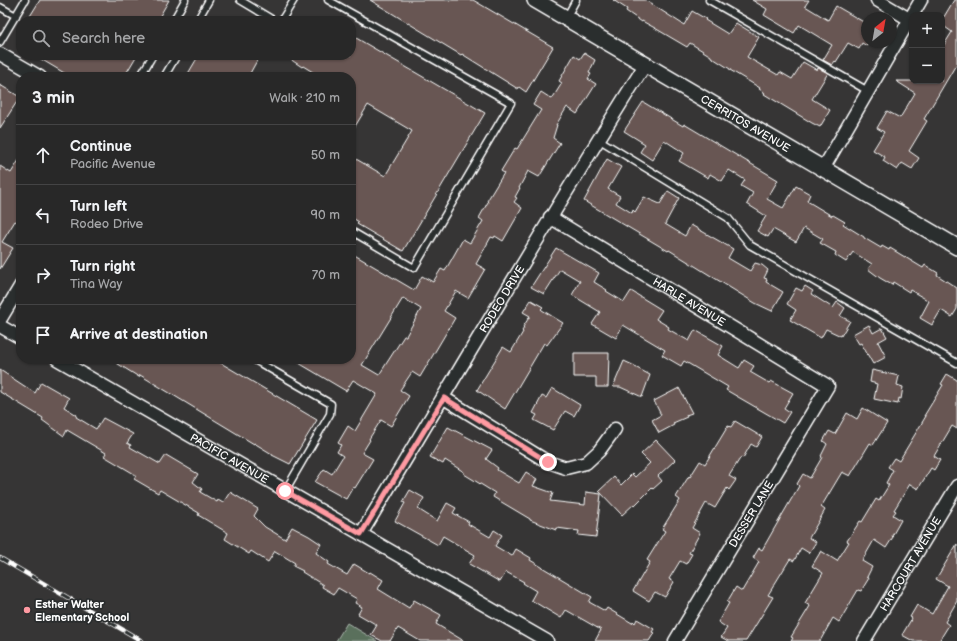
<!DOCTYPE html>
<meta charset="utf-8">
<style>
body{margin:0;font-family:"Balsamiq Sans",sans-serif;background:#303030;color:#f1f3f6}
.controls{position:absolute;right:12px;top:12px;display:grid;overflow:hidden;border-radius:8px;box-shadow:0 1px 3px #0004}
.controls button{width:36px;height:36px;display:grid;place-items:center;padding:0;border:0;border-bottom:1px solid #444445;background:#282828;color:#f1f3f6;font:20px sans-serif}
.compass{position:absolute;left:861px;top:12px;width:36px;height:36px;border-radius:50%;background:#282828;box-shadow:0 1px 3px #0004;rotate:31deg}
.stop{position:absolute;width:12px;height:12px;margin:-9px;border:3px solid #ff9aa2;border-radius:50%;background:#fff}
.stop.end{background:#ff9aa2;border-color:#fff;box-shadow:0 1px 4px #0008}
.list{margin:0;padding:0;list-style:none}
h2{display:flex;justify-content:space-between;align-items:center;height:52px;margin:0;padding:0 16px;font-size:17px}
h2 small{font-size:13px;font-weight:400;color:#a5a6a8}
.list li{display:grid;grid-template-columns:26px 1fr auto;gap:12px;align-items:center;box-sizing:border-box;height:60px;padding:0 16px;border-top:1px solid #444445}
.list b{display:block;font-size:15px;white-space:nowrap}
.list p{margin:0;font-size:13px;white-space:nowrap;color:#a5a6a8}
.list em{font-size:13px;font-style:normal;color:#a5a6a8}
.icon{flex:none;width:22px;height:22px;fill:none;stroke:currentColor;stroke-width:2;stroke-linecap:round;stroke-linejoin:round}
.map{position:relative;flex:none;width:957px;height:641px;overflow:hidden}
.search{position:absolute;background:#282828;box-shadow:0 1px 3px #0004;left:16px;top:16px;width:340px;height:44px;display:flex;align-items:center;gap:10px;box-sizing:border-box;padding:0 14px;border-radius:16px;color:#a5a6a8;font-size:15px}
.panel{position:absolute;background:#282828;box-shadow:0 1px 3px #0004;left:16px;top:72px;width:340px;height:292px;border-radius:16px}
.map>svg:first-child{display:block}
</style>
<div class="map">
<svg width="957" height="641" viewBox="0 0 957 641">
<rect width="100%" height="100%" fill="#363535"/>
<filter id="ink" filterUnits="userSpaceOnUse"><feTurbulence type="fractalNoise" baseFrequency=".025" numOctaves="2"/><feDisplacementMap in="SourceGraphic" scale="8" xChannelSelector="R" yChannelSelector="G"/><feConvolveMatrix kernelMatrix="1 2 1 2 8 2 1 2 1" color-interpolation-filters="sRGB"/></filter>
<g filter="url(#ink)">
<path fill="#5a705c" stroke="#acb8ae" d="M347 623 377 641H336Z"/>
<path fill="#685752" stroke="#fff" fill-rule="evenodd" d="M40 0H169L157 21H27Z
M370 0H473L553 47 526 92 519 87 518 89 462 54 461 55Z
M613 0H645L684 25 692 11 706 19 705 20 728 34 736 23 759 37 747 57 778 75 780 72 792 79 803 62 817 70 818 68 828 73 812 99 830 110 820 127 812 123 764 94 765 93 759 89 760 88 730 70V69L711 57V56L690 43 687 47 653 27 642 21V22L626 11 627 9Z
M752 0H809L805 6 828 20 836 6 867 24V46L862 43 859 49 848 43 836 62 835 61 832 65 823 60 832 45 799 25 794 33 764 15 767 9Z
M954 0H957V63L924 119 927 121 909 151 919 158 912 169 902 163 897 170 883 161 885 157 873 150 884 132 877 128 887 111 900 118 915 93 896 81H942V48L952 32 942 25V20Z
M351 35 485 113 403 251 357 224 359 222 351 217V156L385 176 412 131 368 105 351 133V77H321L303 66 302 67 284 55H351Z
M584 53 595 60 589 73 591 74 588 79 596 84 577 114 567 107 556 125H557L553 138 560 143 539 177 528 171 519 188H520L515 197 517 198 514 202 522 208 503 241 495 236 494 238 491 237 476 264 485 269 468 298 456 291 444 311 455 318 420 377 412 372 400 390 409 396 391 426 381 420 369 439 370 440 362 453 373 459 355 488 353 487 346 499 315 482 324 469 332 474 343 456 337 452 341 445 338 443 348 426 355 431 377 394 353 380 346 391 292 359H351V253L414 290 422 276 433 282 441 269 445 271 463 239 470 243 483 221 479 218 488 202 487 201 504 173 501 171 515 148 517 149 541 110 533 105 541 92 552 99 562 83 559 81 574 55 580 59ZM403 298 421 309 406 336H404L379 375 362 365Z
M34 55H137L124 77H71Z
M199 55H260L248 77H186Z
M0 85 20 97 0 128Z
M643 102 683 126 684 124 778 180 767 199 783 208 796 186 810 194 807 201 832 216 833 215 845 222 843 224 864 237V238L881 248 882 246 889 250 890 248 923 268 925 265 938 273 937 275 957 288V309L952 317 941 310 932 325 920 318 929 301 910 290 909 292 893 282 892 285 880 278 868 269 872 264 853 252 846 262 835 255 836 252 820 243 823 239 804 228 796 242 773 229 768 237 757 231 766 216 747 204 753 193 741 186 745 180 729 170 722 181 710 174 708 178 679 161 684 153 664 140 652 160 640 152 645 144 624 131Z
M21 157V224L15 221 2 242 13 248 0 269V166L11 173Z
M607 159 621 167 608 189 620 196 616 203 632 213 633 210 635 212 644 197 660 204 668 191 679 198 665 224 685 236 691 225 733 249 728 258 750 271 755 263 762 265 768 270 764 278 767 279 766 282 783 292 772 311 755 303 669 250 668 251 584 201Z
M556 248 599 273 594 282 607 290 606 291 624 302 631 291 662 310 656 319 669 327 668 329 689 341 695 330 723 346 718 355 739 368 744 360 754 366 750 372 769 383 771 381 793 393 784 408 790 412 783 423 726 390 728 387 684 361 681 366 662 355 665 350 623 325 616 338 592 324 600 312 572 295 580 281 560 269 544 294 531 287Z
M805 286 813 291 811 294 833 308 837 302 845 308 840 316 850 321 841 336 826 329 821 338 790 320 796 310 787 304 796 288 802 291Z
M531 300 543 307 541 309 542 310 563 323 547 345 544 343 505 409 477 390 503 347 511 352 523 332 522 331 524 328 523 327 530 316 523 312Z
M869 325 873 333 882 328 887 337 878 342 886 357 873 364 861 343 859 344 853 334Z
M574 353H609L608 387H596V377H574Z
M110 359H214L317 420 290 464 272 455V454L254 443V444L140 375 139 377Z
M624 361 635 366V367L650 375 642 397 620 387H613Z
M0 370 35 393 41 382 69 398 64 407 77 415 76 417 96 429 103 418 133 434 127 443 131 445 130 447 160 464 166 455 198 474 193 482 202 489 200 492 217 502 218 500 223 503 230 492 245 501 258 509 254 516 265 527 285 539 292 527 309 536 321 544 316 553 329 562 328 564 347 575 354 564 369 573 370 572 383 580 378 589 409 608 414 600 441 615 436 624 464 641H420L398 628 390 641H382L371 635 377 625 358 614 362 607 355 603 357 599 338 588 334 594 322 587 323 585 302 572 303 571 293 566 295 563 275 551 268 562 251 551 249 554 225 539 228 533 198 515 199 513 160 490 158 493 134 479 136 475 104 456 106 453 67 430 64 436 42 420 43 418 0 392Z
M872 370 899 376 897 385 903 387 901 399 899 398 898 404 874 399 877 384 870 382Z
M947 374 957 380V429L952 426 934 456 940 460 934 470 931 468 918 489 910 484 894 510 896 511 893 515 901 520 892 536 893 537 886 548 874 540 862 561 872 567 867 577 869 578 861 591 858 590 839 622 833 618 820 641H791L793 638 791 637 810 606 805 603 823 573 812 566 821 551 837 561 849 542 847 541 860 521 862 522 876 499 879 501 889 485 886 483 893 470 888 467 894 458 899 461 926 416H924L943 385 941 384Z
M552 388 580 405 574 416 565 411 553 430 534 420 537 415 533 413 542 396 546 398Z
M679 388 692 413 686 415 687 417 673 423 674 425 659 433 652 420 661 415 654 401Z
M863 408 887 423 873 445 870 443 850 476 842 472 821 507 825 510 809 538 816 542 809 553 801 548 794 561 790 559 768 595 773 597 746 641H728L721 637 727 628 718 622 729 603 727 602 736 587 742 591 759 562 753 558 759 548 762 550 774 529 799 486 797 484 803 474 810 478 821 459 822 457 821 456 827 444 823 441 829 431 835 434 847 413 857 419Z
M735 421 762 437 756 447 751 444 743 458 741 457 729 476 736 480 729 490 727 488 715 508 706 503 692 528 700 533 689 553 692 554 686 564 680 561 669 579 674 582 665 597 655 592 649 601 633 591 650 562 647 560 665 531 662 529 680 500 676 497 689 476 690 477 700 461 705 464 728 426 731 427Z
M448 427 492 450 486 459 498 468 497 470 519 483 526 472 537 479 533 486 553 493 550 501 585 505 586 492 601 494 596 537 578 535 579 531 557 528 556 530 530 520V519L493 497 495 493 464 474V472L445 460 443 464 430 457Z
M656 440 675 460 658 476 662 481 653 489 652 488 635 505 634 504 622 515 599 491 614 477 621 485 632 474 635 477 650 463 641 454Z
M410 490 424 498 418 509 437 521 447 503 456 508 453 513 469 522 468 524 490 537 494 530 502 535 495 546 512 556 516 549 531 558 530 560 592 597 589 602 605 611 607 608 632 623 633 621 635 623 637 619 654 629 652 632 654 633 649 641H595L601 630 566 610 561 618 531 600 536 591 526 585 523 583 524 582 506 572 500 582 469 564 475 555 443 536 438 545 395 521 405 503 403 502Z
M957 544V601L945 622 949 625 939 641H913L902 635 912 618 910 617 917 605 932 614 948 586 936 579Z"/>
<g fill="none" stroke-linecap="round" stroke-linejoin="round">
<g stroke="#fff" stroke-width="9">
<path id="service" d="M240 0 275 21
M328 0 511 103 414 268 351 231
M709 0 868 91
M0 7 16 16
M566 18 576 0
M173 21 185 0
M197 21 209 0
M281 21 294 0
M0 42 25 0
M140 77 153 55
M164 77 177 55
M598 139 728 218 750 245 957 363
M253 359 331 404 330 414 285 491"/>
</g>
<g stroke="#fff" stroke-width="15">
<g id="minor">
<path d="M877 0 909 19"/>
<path d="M0 54 40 77"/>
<path d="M823 169 921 0"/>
<path id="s1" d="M550 217 828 386 675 641"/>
<path d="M0 320 21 285"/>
<path d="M0 326 21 338"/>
<path id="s2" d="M57 359 547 641"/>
<path d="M444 398 548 462 566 468 586 463 599 451 615 429"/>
<path id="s3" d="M361 534C455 378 547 220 645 65"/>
<path id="s4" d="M864 641 957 486"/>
</g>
</g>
<g stroke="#fff" stroke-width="18">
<g id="tertiary">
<path id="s5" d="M535 0 957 247"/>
</g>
</g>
<use href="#service" stroke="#2a2d2e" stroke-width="6"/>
<use href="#minor" stroke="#2a2d2e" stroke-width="12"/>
<use href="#tertiary" stroke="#2a2d2e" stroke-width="15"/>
<g stroke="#fff" stroke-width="4.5">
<path id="rail" d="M0 558 142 641"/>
</g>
<use href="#rail" stroke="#2a2d2e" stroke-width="3" stroke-dasharray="9" stroke-linecap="butt"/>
</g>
</g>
<g fill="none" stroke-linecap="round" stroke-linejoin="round" filter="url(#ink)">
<path stroke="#ff9aa2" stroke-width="5" d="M285 491 361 534 444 398 548 462"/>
</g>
<circle fill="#ff9aa2" stroke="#2a2d2e" stroke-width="1.5" cx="27" cy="610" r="4"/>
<g text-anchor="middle" stroke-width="3.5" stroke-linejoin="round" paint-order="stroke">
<g font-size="11" fill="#fff" stroke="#2a2d2e">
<text dy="4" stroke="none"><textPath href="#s5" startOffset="244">CERRITOS AVENUE</textPath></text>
<text dy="4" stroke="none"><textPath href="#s3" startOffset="274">RODEO DRIVE</textPath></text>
<text dy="4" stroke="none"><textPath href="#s1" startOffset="163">HARLE AVENUE</textPath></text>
<text dy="4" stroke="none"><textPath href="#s2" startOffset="199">PACIFIC AVENUE</textPath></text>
<text transform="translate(751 514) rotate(-59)" y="4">DESSER LANE</text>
<text dy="4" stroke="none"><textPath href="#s4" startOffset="90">HARCOURT AVENUE</textPath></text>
</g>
<g font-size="11" font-weight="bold" fill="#fff" stroke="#2a2d2e" text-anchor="start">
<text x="35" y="608">Esther Walter<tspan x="35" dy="13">Elementary School</tspan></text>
</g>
</g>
</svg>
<div class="controls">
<button>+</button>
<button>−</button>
</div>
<svg class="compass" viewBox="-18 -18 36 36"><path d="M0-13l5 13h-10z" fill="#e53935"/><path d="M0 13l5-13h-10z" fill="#a5a6a8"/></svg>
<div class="stop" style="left:285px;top:491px"></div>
<div class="stop end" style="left:548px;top:462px"></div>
<div class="search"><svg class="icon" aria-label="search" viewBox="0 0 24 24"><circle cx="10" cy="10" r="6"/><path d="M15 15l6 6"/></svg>Search here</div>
<section class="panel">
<h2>3 min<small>Walk · 210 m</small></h2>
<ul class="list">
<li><svg class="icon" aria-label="ahead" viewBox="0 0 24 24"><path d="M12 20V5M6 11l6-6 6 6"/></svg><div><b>Continue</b><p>Pacific Avenue</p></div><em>50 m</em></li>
<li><svg class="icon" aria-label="left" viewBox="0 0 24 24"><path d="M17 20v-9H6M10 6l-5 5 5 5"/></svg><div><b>Turn left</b><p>Rodeo Drive</p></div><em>90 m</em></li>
<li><svg class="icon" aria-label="right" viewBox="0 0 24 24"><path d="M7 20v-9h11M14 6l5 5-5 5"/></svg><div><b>Turn right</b><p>Tina Way</p></div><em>70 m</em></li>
<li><svg class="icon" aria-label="arrive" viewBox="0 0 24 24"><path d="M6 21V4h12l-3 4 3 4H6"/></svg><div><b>Arrive at destination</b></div></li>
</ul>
</section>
</div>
